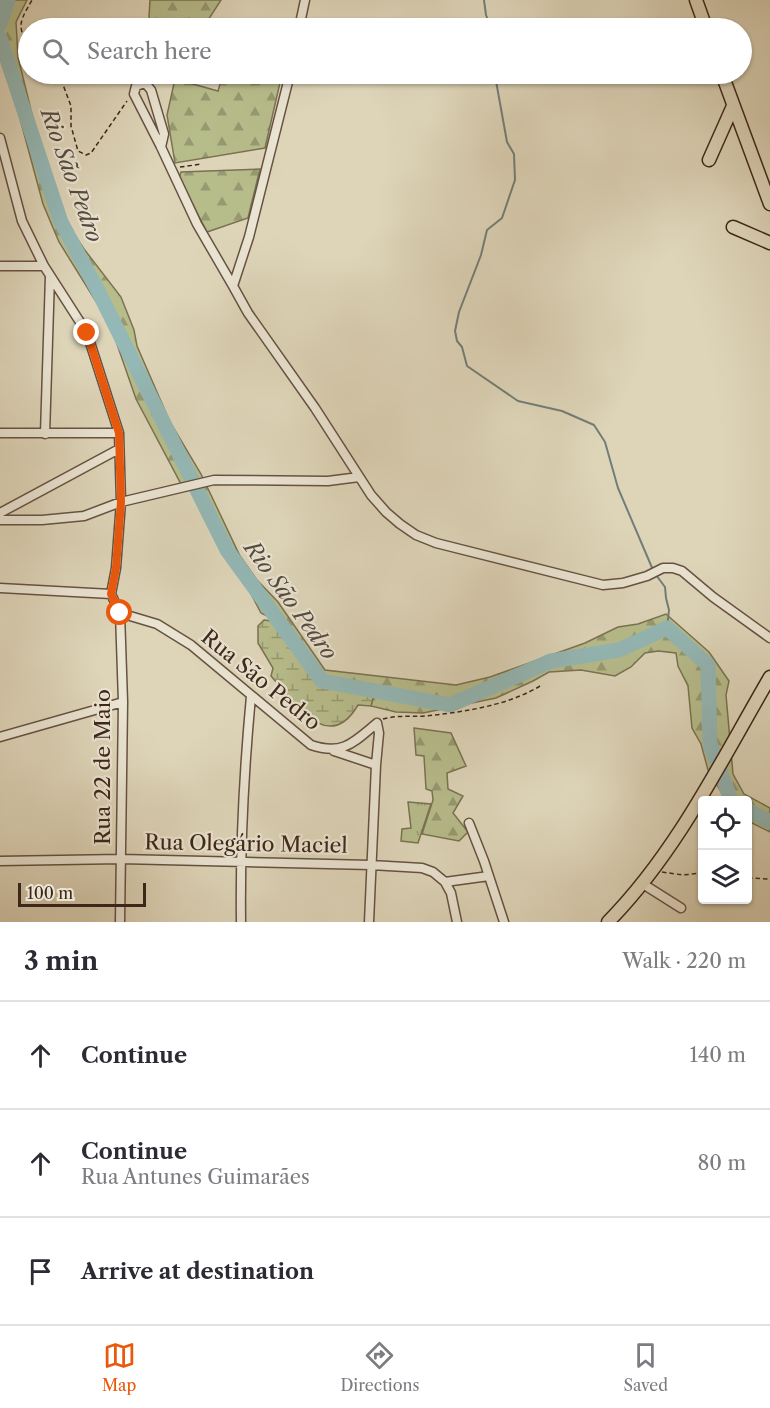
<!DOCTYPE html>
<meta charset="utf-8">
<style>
body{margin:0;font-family:"Libre Caslon Text",serif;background:#f2f2f3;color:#2b2b33}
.controls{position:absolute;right:18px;bottom:18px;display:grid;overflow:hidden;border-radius:6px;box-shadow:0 2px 4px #0004}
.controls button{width:54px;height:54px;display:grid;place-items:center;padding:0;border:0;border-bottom:2px solid #e1e1e2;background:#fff;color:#2b2b33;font:30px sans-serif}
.scale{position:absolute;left:18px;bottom:15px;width:128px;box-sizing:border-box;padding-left:6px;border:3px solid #3e271a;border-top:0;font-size:16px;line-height:21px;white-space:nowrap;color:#3e271a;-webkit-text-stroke:4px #eae4d2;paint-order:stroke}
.stop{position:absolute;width:18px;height:18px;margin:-14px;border:4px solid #ea580c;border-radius:50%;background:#fff}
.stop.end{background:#ea580c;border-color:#fff;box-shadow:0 2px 6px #0008}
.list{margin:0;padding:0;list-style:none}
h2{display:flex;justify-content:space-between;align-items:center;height:78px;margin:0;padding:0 24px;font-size:26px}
h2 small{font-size:20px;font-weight:400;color:#7c7c81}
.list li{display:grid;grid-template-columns:39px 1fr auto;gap:18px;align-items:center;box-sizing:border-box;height:108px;padding:0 24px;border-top:2px solid #e1e1e2}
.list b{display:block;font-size:22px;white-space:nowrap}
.list p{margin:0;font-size:20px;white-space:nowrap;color:#7c7c81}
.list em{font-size:20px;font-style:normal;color:#7c7c81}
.icon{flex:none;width:33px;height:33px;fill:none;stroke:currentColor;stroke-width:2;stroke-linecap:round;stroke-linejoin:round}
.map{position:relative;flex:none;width:770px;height:922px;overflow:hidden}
.search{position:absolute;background:#fff;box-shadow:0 2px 4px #0004;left:18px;right:18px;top:18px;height:66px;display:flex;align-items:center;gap:15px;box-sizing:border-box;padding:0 21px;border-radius:33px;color:#7c7c81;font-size:22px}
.sheet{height:402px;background:#fff}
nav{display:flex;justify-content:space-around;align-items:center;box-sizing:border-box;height:84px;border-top:2px solid #e1e1e2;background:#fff;font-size:16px;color:#7c7c81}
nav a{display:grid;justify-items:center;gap:3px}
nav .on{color:#ea580c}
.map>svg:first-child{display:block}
</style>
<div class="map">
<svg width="770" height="922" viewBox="0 0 770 922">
<defs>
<pattern id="grass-tufts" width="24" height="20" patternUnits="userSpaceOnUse" patternTransform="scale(1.5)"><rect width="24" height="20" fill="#b7bc8b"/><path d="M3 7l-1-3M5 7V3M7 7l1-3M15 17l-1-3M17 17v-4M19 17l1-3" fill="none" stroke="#969971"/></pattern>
<pattern id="forest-firs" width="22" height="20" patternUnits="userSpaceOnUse" patternTransform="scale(1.5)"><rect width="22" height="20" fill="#b7bc8b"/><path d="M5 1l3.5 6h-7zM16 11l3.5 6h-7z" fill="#969971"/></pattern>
<pattern id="wetland-marsh" width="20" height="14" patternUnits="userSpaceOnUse" patternTransform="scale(1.5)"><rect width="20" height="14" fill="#b7bc8b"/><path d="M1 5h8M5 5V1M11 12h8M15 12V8" fill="none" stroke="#969971"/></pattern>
</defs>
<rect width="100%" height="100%" fill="#ded5b9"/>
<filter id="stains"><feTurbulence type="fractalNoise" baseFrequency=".00333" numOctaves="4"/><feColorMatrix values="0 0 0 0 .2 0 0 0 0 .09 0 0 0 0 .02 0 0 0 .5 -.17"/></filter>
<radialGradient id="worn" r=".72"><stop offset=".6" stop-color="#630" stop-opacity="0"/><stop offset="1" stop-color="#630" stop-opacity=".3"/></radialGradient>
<path fill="url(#grass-tufts)" stroke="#7a7252" stroke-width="1.5" d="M408 802 431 804 418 843 401 841 402 829 411 828Z"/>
<path fill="url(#forest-firs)" stroke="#7a7252" stroke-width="1.5" d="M0 0H27L16 22 18 57 39 143 57 190 60 213 84 249 121 297 134 330 137 346 170 422 201 474 240 556 257 580 278 602 325 670 456 685 490 677 585 643 618 627 638 624 666 614 709 652 729 681 726 695 733 774 744 794 770 808V832L748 821V800H726L708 770 701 744 692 728 688 686 678 666 676 653 658 651 645 653 631 667 615 676 581 670 549 672 533 681 496 698 423 713 396 712 371 706 374 691 322 681 279 622 261 613 192 480 181 484 136 399 110 324 59 242 43 204 12 89 0 54Z
M150 0H221L203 28H153L149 17Z
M223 74H282L265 148 175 163 167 115 175 79 218 91Z
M260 169 248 218 207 232 179 178 181 172Z
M414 728 451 733 466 766 447 773 448 789 463 796 453 813 468 832 459 841 422 834 433 800 432 791 426 789 424 756 416 755Z"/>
<path fill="url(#wetland-marsh)" stroke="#7a7252" stroke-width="1.5" d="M264 620 279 622 322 681 375 691 371 706 358 705C328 756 294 702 271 676L273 668 258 643V626Z"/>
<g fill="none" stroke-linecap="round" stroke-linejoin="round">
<path stroke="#727e78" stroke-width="2" d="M484 0 486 15 491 28
M497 74 496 81 507 142 514 154 515 180 502 218 487 230 481 255 459 312 455 331 457 341 462 347 467 366 518 401 562 411 594 425 605 442 618 488 653 570
M656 575 665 587 666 598 669 610 667 628"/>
<path stroke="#94b8b6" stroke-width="15" d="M0 24 8 0
M0 38 61 222 98 291 227 550 322 681 450 705 551 661 619 650 667 628 708 665 710 744 731 800
M748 810 770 822"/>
<g stroke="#665242" stroke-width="11">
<path id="minor" d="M299 28 305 0
M290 74 249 237 233 286 248 313 315 408 371 495 386 512 400 524 416 535 436 543 603 585 623 583 647 576 663 568H673L682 571 713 597 770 638
M0 138 22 221 44 266 87 333 119 433 121 502 116 568 111 594 120 613 123 702 120 922
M161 147 164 134 151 90 145 83 136 86 134 94 161 147 197 224 233 286
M0 266H44
M0 433H119
M45 434 50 276
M0 513 119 449
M0 520H42L84 516 121 502 214 480 328 481 359 477
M0 588 111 594
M120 613 157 624 191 645 311 745C343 756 354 742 377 723L379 733 376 765 369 922
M0 737 123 702
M334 751 376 765
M469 823 484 861 504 922
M0 861 121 859 371 865 422 868 433 872 445 882 451 893 457 922
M445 882 489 876
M643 884 681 908
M241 922C240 846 244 771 251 696"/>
</g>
<g stroke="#3e271a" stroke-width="15">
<path id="highway" d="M696 0 706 28
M722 74 770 204
M709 160 733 106
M733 227 770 243
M608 922C677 852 721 761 770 677"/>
</g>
<path stroke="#3e271a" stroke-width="1.5" stroke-dasharray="4.5 3" stroke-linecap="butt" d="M28 46C16 24 21 20 32 0
M56 74 62 82 71 106V126L78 151 86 155 91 153 127 101
M180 167 202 164
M383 719C397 715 411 717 425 716 463 712 507 706 540 686
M662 872 683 875 702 873
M748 878 770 879"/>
<use href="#minor" stroke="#eae4d2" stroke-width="8"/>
<use href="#highway" stroke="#ded5b9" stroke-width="12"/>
</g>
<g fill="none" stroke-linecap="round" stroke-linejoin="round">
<path stroke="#ea580c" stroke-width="8" d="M87 333 119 433 121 502 116 568 111 594 120 613"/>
</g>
<g text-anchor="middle" stroke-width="4.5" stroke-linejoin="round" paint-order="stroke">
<g font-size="21" fill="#3e271a" stroke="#eae4d2">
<text transform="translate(261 680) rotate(39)" y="7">Rua São Pedro</text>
<text transform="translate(103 767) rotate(-90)" y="7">Rua 22 de Maio</text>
<text transform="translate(246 844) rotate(1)" y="7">Rua Olegário Maciel</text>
</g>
<g font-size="22" font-style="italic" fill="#544b41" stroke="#eae4d2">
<text transform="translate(72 175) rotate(70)" y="8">Rio São Pedro</text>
<text transform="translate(291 600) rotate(54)" y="8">Rio São Pedro</text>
</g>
</g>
<rect width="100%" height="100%" filter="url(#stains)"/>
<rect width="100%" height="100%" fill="url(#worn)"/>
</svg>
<div class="controls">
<button><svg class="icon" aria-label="locate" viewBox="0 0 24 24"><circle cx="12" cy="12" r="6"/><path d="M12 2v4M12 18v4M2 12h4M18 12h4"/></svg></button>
<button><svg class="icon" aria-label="layers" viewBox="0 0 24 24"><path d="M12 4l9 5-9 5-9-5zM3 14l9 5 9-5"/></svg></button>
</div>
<div class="scale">100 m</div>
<div class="stop" style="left:120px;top:613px"></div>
<div class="stop end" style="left:87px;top:333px"></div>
<div class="search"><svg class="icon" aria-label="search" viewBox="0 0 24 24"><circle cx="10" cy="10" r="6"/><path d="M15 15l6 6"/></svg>Search here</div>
</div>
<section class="sheet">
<h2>3 min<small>Walk · 220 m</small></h2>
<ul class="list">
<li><svg class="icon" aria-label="ahead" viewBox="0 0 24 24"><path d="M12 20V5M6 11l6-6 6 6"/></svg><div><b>Continue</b></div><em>140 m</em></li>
<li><svg class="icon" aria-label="ahead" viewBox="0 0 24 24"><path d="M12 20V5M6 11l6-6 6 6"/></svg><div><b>Continue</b><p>Rua Antunes Guimarães</p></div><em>80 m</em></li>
<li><svg class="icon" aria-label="arrive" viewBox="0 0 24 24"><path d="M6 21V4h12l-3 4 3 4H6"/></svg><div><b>Arrive at destination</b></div></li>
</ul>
</section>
<nav>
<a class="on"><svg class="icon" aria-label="map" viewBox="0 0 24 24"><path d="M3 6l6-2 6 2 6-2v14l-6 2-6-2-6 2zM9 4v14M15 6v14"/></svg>Map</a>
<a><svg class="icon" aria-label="directions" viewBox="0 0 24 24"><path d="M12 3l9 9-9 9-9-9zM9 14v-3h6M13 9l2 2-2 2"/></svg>Directions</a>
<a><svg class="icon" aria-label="saved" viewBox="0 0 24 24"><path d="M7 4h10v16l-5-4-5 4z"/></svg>Saved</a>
</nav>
